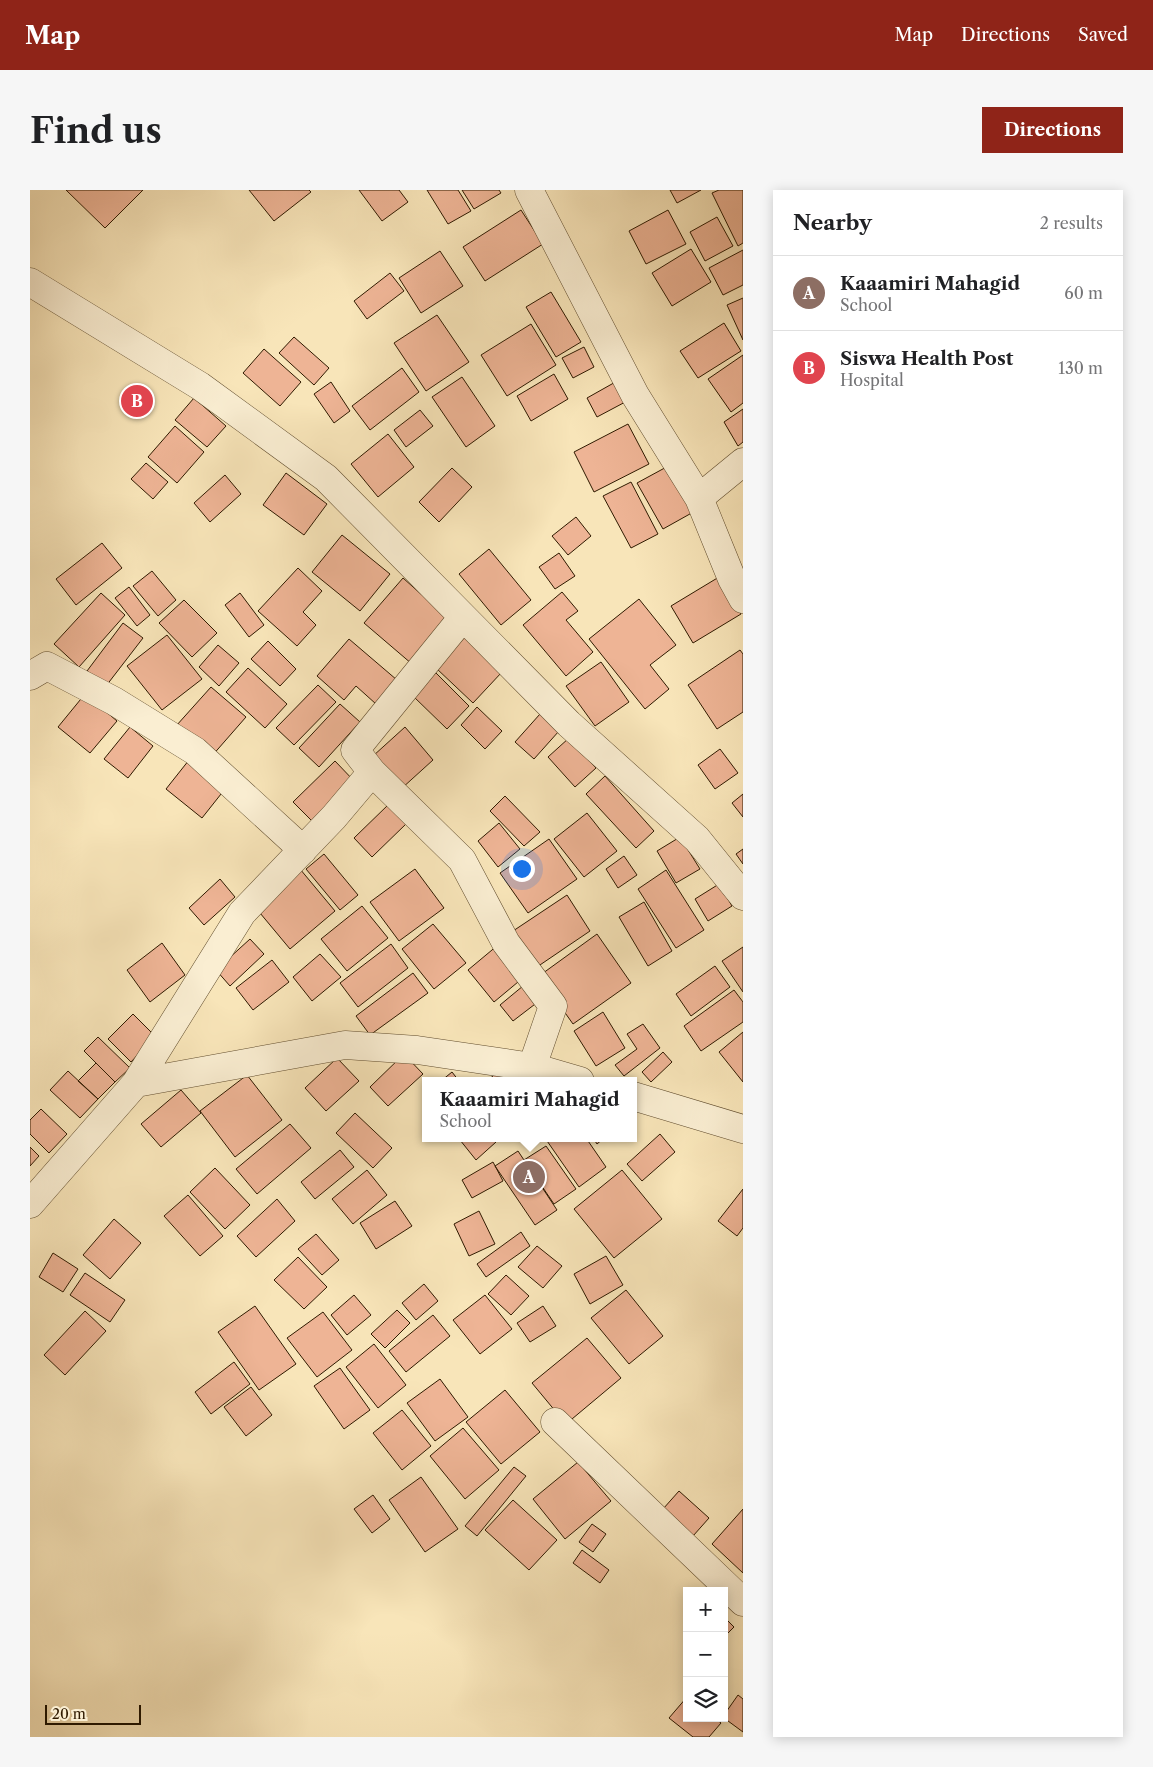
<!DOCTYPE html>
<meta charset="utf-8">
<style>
body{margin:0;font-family:"Libre Caslon Text",serif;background:#f6f6f6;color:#202124}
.controls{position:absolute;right:15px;bottom:15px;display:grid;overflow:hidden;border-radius:0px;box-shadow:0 2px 12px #0003}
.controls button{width:45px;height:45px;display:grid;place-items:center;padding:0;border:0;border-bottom:1px solid #e0e0e0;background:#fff;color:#202124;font:25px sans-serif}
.scale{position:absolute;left:15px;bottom:12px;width:96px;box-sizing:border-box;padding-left:5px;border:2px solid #2f1a00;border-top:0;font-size:14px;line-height:18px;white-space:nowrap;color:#2f1a00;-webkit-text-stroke:4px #faeed2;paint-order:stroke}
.you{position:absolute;left:491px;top:678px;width:18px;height:18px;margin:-12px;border:4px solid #fff;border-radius:50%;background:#1a73e8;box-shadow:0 0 0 8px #1a73e833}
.badge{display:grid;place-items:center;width:32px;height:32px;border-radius:50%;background:#8f2418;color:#fff;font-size:16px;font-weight:700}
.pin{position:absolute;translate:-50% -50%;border:2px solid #fff;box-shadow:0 1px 5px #0006}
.popup{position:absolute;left:392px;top:887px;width:215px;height:65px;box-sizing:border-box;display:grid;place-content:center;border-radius:0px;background:#fff;filter:drop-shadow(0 1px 4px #0005);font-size:16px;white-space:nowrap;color:#757577}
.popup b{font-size:19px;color:#202124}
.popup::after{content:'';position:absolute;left:50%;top:100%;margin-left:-10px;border:10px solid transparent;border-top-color:#fff}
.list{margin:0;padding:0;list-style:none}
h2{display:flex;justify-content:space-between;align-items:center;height:65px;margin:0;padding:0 20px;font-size:21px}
h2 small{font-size:16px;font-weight:400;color:#757577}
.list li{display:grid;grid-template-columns:32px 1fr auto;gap:15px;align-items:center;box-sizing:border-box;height:75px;padding:0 20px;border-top:1px solid #e0e0e0}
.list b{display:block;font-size:19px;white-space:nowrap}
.list p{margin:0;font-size:16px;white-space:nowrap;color:#757577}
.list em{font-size:16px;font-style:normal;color:#757577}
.icon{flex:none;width:28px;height:28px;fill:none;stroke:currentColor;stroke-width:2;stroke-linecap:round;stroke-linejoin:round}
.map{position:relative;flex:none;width:713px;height:1547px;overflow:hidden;border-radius:0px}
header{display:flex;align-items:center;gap:30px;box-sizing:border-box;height:70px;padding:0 25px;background:#8f2418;color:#fff}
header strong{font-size:24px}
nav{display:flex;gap:28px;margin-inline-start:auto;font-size:18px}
.intro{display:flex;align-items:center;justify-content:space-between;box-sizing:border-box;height:120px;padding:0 30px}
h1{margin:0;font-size:35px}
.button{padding:12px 22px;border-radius:0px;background:#8f2418;color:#fff;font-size:18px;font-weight:700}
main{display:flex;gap:30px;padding:0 30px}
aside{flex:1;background:#fff;border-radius:0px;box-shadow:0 2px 12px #0003}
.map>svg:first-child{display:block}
</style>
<header>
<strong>Map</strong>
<nav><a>Map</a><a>Directions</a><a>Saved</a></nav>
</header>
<div class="intro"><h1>Find us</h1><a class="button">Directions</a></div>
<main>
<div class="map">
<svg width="713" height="1547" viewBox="0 0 713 1547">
<rect width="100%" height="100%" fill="#f8e5b9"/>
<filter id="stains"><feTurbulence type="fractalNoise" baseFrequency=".004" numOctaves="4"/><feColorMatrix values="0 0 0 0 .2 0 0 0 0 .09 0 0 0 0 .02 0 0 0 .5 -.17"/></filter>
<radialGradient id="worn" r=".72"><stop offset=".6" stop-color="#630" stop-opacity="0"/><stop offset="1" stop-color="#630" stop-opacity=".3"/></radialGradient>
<path fill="#eeb495" stroke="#2f1a00" d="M36 0H113L75 38Z
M219 0H279L281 2 244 31Z
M329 0H369L378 12 352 31Z
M397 0H428L441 21 418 34Z
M432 0H469L471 3 444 19Z
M640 0H671L647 13Z
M689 0H713V53L708 56 682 3Z
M491 20 513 54 455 91 433 57Z
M638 20 656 54 616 74 599 41Z
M687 27 703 56 675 71 660 42Z
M661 59 681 92 642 116 622 83Z
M713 60V95L693 105 679 78Z
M410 61 433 96 391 123 369 88Z
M360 83 374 101 337 129 324 111Z
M521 102 551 152 526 167 496 117Z
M713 108V150L697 115Z
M407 125 439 172 396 201 364 153Z
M694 133 711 161 668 188 650 161Z
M501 134 526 175 477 206 451 165Z
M264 147 299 178 284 195 249 163Z
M554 157 564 177 543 188 532 168Z
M234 159 271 192 250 216 213 183Z
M713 165V213L701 222 678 189Z
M372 178 389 202 340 240 322 216Z
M524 184 538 209 501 231 487 206Z
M432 187 465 236 436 257 402 207Z
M589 190 599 210 567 227 557 208Z
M301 192 320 221 304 233 284 204Z
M164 208 196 236 177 257 145 230Z
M713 219V252L708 256 694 232Z
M390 220 403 236 376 257 364 240Z
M598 234 619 274 564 302 544 262Z
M145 236 174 262 147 293 118 267Z
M358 244 384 277 348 307 321 274Z
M116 273 138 292 123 309 101 289Z
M642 274 667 320 633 339 607 293Z
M422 278 442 297 409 332 389 312Z
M256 283 297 314 274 345 233 315Z
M195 285 211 304 180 332 164 313Z
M601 292 628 344 601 358 573 306Z
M546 327 561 346 538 365 522 346Z
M312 345 360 384 330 421 282 382Z
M72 353 92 378 46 415 26 389Z
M459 359 501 410 471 435 429 384Z
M529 363 545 386 525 399 509 377Z
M268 378 292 401 273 422 286 435 267 456 228 421Z
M122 381 146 410 128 426 103 396Z
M689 387 711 424 663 453 641 416Z
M373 388 420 430 382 474 334 433Z
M99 397 120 425 107 436 85 408Z
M532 402 548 421 536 430 563 462 536 486 493 435Z
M71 403 95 425 49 477 24 454Z
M210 403 234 435 219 447 195 415Z
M609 409 646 455 620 475 639 499 615 519 559 449Z
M154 410 187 443 162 467 129 433Z
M93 433 113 448 76 496 57 481Z
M137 445 172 489 132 520 97 476Z
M435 447 472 482 443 513 406 478Z
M319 449 367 490 346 514 326 496 314 510 287 486Z
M238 451 266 479 250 496 221 469Z
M188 455 209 473 189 496 169 477Z
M710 460 713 464V522L687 539 658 495Z
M571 472 599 512 565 536 536 496Z
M218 478 257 514 235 538 196 502Z
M406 483 439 516 417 539 383 506Z
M288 495 306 512 264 555 246 538Z
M181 497 216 527 181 567 146 536Z
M55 504 87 531 60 563 28 537Z
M310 514 330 532 289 577 269 558Z
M447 517 472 541 455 559 431 535Z
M510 524 529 541 504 569 485 552Z
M100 537 123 556 98 588 74 569Z
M375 537 403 570 371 599 343 566Z
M539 548 566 578 545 597 518 567Z
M690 559 708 583 685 599 668 575Z
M159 570 195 599 172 628 136 599Z
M305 571 326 593 284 633 263 612Z
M575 586 624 641 606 658 556 604Z
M713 604V627L702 613Z
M475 606 510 642 494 656 460 621Z
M359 614 377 633 342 667 324 648Z
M557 623 587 661 554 687 524 649Z
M469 633 490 659 468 677 448 651Z
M650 647 670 679 646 693 627 661Z
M519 649 547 689 498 723 470 683Z
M713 659V674L706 664Z
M294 664 328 705 310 720 276 679Z
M594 666 607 685 588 698 576 679Z
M270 679 305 721 260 759 225 717Z
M385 679 414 718 369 751 340 712Z
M636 680 674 740 646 758 608 699Z
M190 689 205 707 174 735 159 718Z
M689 694 702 716 678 731 665 709Z
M537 705 560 741 504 779 480 743Z
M614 712 642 761 618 776 589 727Z
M332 716 358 748 317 781 291 749Z
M403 734 436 773 404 799 372 759Z
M567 744 601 793 543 834 509 786Z
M220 749 234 764 200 796 186 780Z
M132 753 155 785 120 812 97 780Z
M361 754 378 778 328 817 310 793Z
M468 755 494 787 464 812 438 780Z
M713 757V802L692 771Z
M290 764 311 787 282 811 263 787Z
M242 770 259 792 223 820 206 798Z
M685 776 700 797 661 826 646 804Z
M383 783 398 803 340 845 326 826Z
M499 791 513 808 483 831 470 815Z
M704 800 713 812V832L671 861 654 836Z
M573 822 595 858 566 876 544 841Z
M103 824 125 846 101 872 78 849Z
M613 834 630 858 594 886 585 875 607 859 597 844Z
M713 842V892L689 862Z
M68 847 100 878 85 892 54 861Z
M633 862 642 872 621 892 612 882Z
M374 864 393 884 358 916 340 897Z
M307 868 329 891 296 921 275 898Z
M66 873 85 892 68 909 48 891Z
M470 880 479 891H457Z
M38 881 68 909 50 928 20 900Z
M422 882 429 891H411Z
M217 885 252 930 205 967 170 921Z
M151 900 171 923 131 957 111 934Z
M11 919 37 944 19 963 0 944V930Z
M325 923 362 958 343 978 306 943Z
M260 934 281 958 227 1004 206 979Z
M630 944 645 962 612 991 597 974Z
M432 948H462L466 952 446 970 430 950Z
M515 948H556L576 977 549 997Z
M563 948H574L567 954Z
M516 956 546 999 524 1014 494 970Z
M0 957 9 966 0 976Z
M310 960 324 977 285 1009 271 992Z
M488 961 527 1020 505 1035 465 976Z
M463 972 473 991 442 1008 432 990Z
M185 978 220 1015 195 1039 160 1002Z
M337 980 357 1005 323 1034 302 1009Z
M592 980 632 1029 584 1068 544 1019Z
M713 999V1038L707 1046 688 1031Z
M158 1005 193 1046 170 1066 134 1026Z
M247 1009 265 1031 226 1067 207 1046Z
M365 1011 382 1036 346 1059 330 1033Z
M449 1021 465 1054 439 1066 424 1034Z
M84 1029 111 1053 80 1089 53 1065Z
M491 1042 500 1056 456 1087 447 1074Z
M286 1044 309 1070 292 1085 268 1059Z
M507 1056 532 1076 513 1098 488 1077Z
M23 1063 48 1079 33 1102 9 1087Z
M576 1066 593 1095 560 1114 544 1084Z
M268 1067 297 1097 274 1119 244 1090Z
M55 1083 95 1110 80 1132 40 1105Z
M476 1085 499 1106 481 1125 458 1104Z
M394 1094 408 1111 386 1130 372 1113Z
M596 1100 633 1146 599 1174 561 1128Z
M324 1105 341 1125 317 1145 301 1125Z
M455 1105 482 1139 450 1164 423 1130Z
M225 1116 266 1174 229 1200 188 1142Z
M513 1116 526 1136 500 1152 487 1133Z
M367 1120 380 1133 355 1158 341 1144Z
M55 1121 76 1141 35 1185 14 1165Z
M293 1122 322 1160 287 1187 257 1148Z
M403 1125 420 1146 376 1182 359 1161Z
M557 1148 591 1188 536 1234 502 1193Z
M344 1154 376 1195 348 1218 316 1177Z
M204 1172 220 1194 181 1224 165 1202Z
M310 1178 340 1220 314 1239 284 1196Z
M410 1189 438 1227 405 1251 377 1213Z
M221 1197 242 1225 216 1246 194 1217Z
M475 1200 510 1242 471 1274 436 1232Z
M372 1220 401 1256 372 1280 343 1243Z
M433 1238 469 1280 435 1309 400 1266Z
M548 1272 581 1311 535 1349 503 1309Z
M484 1277 496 1286 447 1346 435 1336Z
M391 1287 428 1339 395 1362 359 1310Z
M649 1301 679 1328 663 1346 633 1319Z
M343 1305 360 1329 342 1343 324 1319Z
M483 1310 527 1350 499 1380 455 1340Z
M713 1319V1383L682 1354Z
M562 1334 576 1344 563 1362 549 1352Z
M552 1360 579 1380 570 1393 543 1373Z
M694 1427 704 1437 694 1447Z
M708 1505 713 1509V1542L694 1528V1525Z
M657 1507V1528H685L691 1533 679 1547H663L639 1528Z"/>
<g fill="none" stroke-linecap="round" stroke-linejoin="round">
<g stroke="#614d2e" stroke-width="29">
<path id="minor" d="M499 0 605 205 669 308 702 389 713 409
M0 92 170 196 296 288 539 534 667 649 713 706
M669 308 713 272
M433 427 325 560 342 582 432 670 476 753 523 816 502 877
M0 486 17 476 84 511 165 561 273 660
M106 893 315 855 387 860 502 877 550 891
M603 906 713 939
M0 1014 106 893 212 723 304 627 342 582
M525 1232 713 1412"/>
</g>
<use href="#minor" stroke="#faeed2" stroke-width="28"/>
</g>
<rect width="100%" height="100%" filter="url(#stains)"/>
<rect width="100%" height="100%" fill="url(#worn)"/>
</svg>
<div class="controls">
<button>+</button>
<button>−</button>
<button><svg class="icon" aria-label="layers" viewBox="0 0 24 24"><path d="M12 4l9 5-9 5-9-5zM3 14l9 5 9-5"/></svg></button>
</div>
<div class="scale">20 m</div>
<div class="you"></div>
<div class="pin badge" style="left:499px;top:987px;background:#8d6e63">A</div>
<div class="popup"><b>Kaaamiri Mahagid</b>School</div>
<div class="pin badge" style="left:107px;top:211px;background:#e0444e">B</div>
</div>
<aside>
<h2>Nearby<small>2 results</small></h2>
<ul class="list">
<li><span class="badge" style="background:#8d6e63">A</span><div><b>Kaaamiri Mahagid</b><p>School</p></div><em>60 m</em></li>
<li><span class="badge" style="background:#e0444e">B</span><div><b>Siswa Health Post</b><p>Hospital</p></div><em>130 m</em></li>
</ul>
</aside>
</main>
